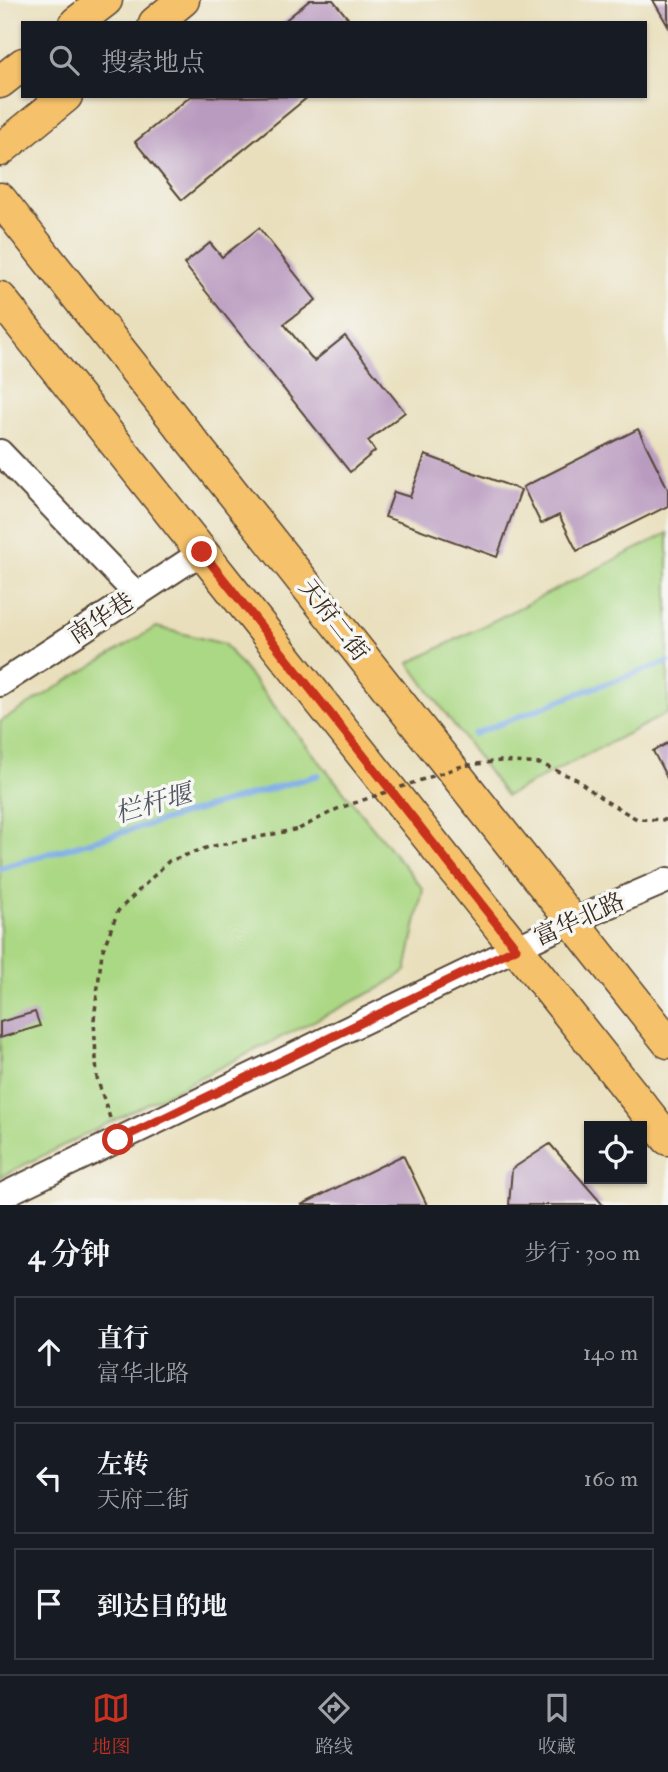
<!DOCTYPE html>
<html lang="zh">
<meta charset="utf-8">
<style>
body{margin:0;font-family:"IM FELL Double Pica","Noto Serif SC",serif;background:#20242c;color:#f1f3f6}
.controls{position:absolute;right:21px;bottom:21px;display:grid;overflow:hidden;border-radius:0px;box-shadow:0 2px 5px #0004}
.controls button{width:63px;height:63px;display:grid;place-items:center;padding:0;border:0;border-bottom:2px solid #363941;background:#171b24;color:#f1f3f6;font:35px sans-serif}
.stop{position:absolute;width:21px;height:21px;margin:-16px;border:5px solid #c8321e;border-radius:50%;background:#fff}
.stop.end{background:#c8321e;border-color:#fff;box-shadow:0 2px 7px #0008}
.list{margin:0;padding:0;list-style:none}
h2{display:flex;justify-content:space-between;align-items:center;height:91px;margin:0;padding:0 28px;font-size:30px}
h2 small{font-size:23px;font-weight:400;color:#9ea1a6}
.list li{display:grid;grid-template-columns:46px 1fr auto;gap:21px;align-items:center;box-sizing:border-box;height:112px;margin:0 14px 14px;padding:0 14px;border:2px solid #363941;border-radius:0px}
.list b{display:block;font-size:26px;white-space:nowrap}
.list p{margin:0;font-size:23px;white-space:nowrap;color:#9ea1a6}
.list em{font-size:23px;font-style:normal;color:#9ea1a6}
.icon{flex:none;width:38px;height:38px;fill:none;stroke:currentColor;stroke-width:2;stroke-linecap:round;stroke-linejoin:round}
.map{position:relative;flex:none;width:668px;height:1205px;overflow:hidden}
.search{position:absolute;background:#171b24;box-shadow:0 2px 5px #0004;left:21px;right:21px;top:21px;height:77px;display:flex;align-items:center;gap:18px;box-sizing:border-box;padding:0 24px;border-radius:0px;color:#9ea1a6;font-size:26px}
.sheet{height:469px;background:#171b24}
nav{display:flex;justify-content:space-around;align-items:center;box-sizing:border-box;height:98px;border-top:2px solid #363941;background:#171b24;font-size:19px;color:#9ea1a6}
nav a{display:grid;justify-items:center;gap:4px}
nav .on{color:#c8321e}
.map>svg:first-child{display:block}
</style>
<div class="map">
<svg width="668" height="1205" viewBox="0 0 668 1205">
<rect width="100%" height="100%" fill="#f6f6f2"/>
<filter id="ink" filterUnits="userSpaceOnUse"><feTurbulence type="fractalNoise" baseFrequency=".0143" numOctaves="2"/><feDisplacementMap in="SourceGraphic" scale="14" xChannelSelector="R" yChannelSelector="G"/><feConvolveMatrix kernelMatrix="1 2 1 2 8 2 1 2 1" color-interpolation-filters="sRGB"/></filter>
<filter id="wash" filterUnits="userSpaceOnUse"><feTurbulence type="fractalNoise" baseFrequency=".00686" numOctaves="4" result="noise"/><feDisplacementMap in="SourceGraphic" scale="28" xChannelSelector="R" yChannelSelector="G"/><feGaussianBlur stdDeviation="1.57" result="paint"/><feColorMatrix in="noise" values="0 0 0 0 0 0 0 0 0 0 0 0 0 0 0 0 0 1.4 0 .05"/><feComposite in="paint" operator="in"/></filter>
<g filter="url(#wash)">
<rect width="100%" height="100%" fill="#e9dfbc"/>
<path fill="#abd884" stroke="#738151" stroke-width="2" d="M668 533V713L506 796 409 663Z
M156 627 224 644 423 889 406 971 382 987 0 1177V722Z"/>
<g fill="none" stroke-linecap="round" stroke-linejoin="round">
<path stroke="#7cabe6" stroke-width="6" d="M474 734 579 693 668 662
M0 868 318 775"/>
</g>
<g id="blocks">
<path fill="#ba9bc0" d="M310 0H333L352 23H282Z
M653 0H668V26Z
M191 96 235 97 309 96 182 200 135 142Z
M259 228 316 300 284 324 314 361 345 336 405 412 368 441 375 451 350 472 184 264 210 243 222 257Z
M638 429 668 489V506L577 551 559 515 541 524 523 487Z
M425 455 521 490 497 557 385 517 394 492 410 497Z
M668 743V780L653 751Z
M35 1012 40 1026 0 1038V1022Z
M550 1144 603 1205H509L512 1169Z
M403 1155 427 1205H301Z"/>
</g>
</g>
<g filter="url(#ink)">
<use href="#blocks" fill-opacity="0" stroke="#554536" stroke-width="2"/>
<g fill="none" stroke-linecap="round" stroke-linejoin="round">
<g stroke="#554536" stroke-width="28">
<path id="minor" d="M0 452 136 594
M0 684 202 552
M0 1198 8 1193 516 948 573 921 668 880"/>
</g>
<g stroke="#554536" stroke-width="35">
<path id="major" d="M76 23 106 0
M155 23 183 0
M0 82 23 64
M0 150 66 96
M0 199 668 1042
M0 298 668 1139"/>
</g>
<path stroke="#554536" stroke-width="3.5" stroke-dasharray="5 5" stroke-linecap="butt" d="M110 1118 97 1078 94 1020 102 952 118 911 169 861 209 847 299 829"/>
<use href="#minor" stroke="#fff" stroke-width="24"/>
<use href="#major" stroke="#f5c16b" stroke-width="32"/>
<path stroke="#554536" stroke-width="3.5" stroke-dasharray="5 5" stroke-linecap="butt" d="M299 829 337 809 462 766 500 761 541 764 576 779 604 800 637 819 668 820"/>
</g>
</g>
<g fill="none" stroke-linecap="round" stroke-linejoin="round" filter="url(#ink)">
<path stroke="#c8321e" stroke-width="9" d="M118 1140 516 948 202 552"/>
</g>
<g text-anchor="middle" stroke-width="7" stroke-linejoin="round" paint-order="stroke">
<g font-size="24" fill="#3b2a1e" stroke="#f6f6f2">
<text transform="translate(101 618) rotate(-33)" y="8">南华巷</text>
<text transform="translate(334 620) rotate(52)" y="8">天府二街</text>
<text transform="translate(579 919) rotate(-24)" y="8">富华北路</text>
</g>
<g font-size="26" font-style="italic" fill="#525764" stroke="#f6f6f2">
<text transform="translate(153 803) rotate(-16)" y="9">栏杆堰</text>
</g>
</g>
</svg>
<div class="controls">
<button><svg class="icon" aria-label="locate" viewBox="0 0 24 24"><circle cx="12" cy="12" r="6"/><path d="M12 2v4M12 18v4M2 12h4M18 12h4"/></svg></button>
</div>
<div class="stop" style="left:118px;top:1140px"></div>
<div class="stop end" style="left:202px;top:552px"></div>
<div class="search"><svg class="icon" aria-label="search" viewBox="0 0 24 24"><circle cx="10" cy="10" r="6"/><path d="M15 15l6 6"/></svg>搜索地点</div>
</div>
<section class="sheet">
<h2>4 分钟<small>步行 · 300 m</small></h2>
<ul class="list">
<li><svg class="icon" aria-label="ahead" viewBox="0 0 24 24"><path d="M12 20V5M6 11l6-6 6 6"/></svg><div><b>直行</b><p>富华北路</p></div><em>140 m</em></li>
<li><svg class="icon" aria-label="left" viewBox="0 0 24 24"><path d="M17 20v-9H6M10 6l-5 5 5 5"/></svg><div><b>左转</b><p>天府二街</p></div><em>160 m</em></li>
<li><svg class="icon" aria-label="arrive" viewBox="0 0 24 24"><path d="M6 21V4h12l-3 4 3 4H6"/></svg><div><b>到达目的地</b></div></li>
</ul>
</section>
<nav>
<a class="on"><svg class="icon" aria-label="map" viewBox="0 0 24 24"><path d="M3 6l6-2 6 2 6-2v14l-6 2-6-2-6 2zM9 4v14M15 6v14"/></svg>地图</a>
<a><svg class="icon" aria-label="directions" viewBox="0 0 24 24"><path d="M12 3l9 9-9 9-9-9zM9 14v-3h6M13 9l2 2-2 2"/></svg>路线</a>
<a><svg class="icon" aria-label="saved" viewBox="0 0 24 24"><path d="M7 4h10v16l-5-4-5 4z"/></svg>收藏</a>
</nav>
